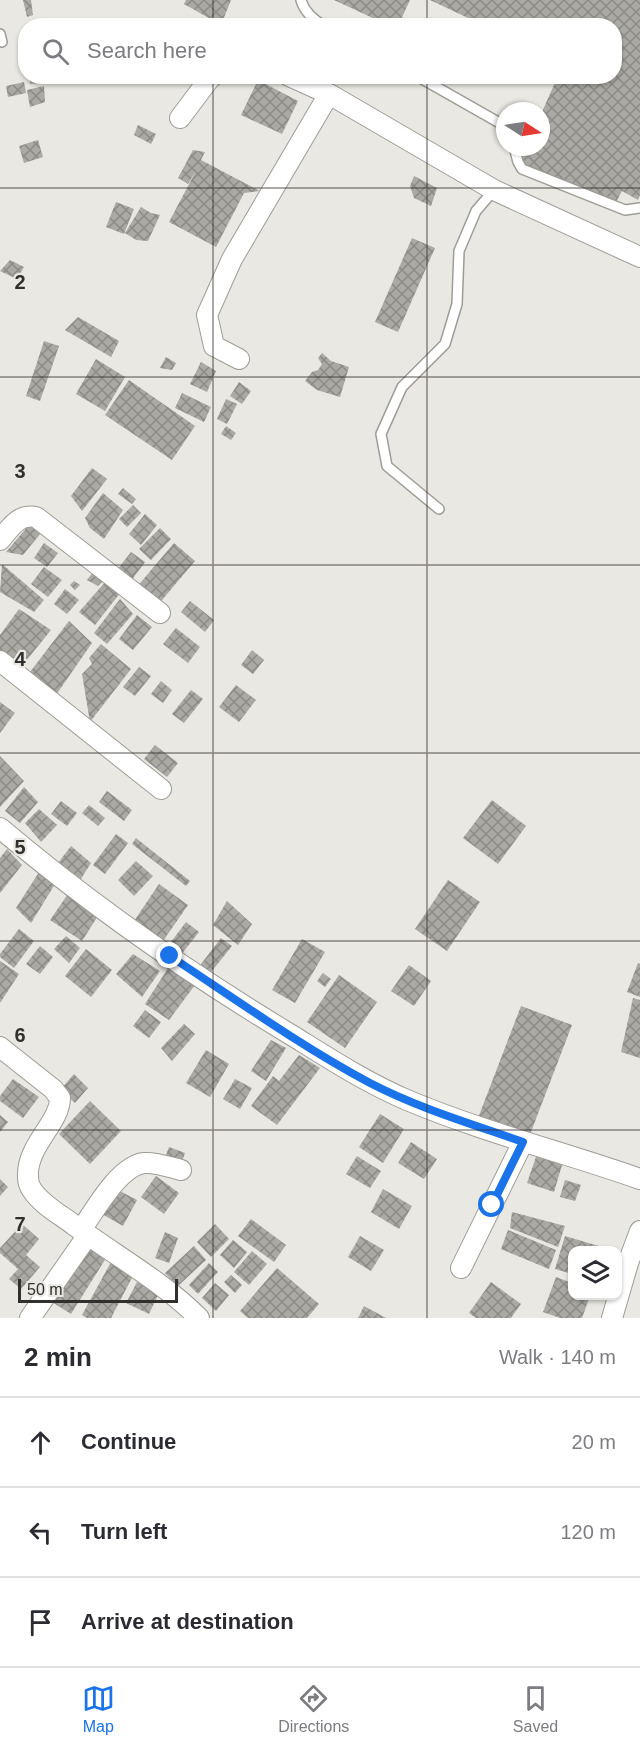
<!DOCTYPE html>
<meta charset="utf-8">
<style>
body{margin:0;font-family:Arial,sans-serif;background:#f2f2f3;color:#2b2b33}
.controls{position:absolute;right:18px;bottom:18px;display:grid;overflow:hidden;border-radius:12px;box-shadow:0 2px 4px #0004}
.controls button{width:54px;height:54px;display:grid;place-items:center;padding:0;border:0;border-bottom:2px solid #e1e1e2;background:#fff;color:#2b2b33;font:30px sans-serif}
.compass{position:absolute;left:496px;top:102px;width:54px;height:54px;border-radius:50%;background:#fff;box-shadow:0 2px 4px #0004;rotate:102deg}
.scale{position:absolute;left:18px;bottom:15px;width:160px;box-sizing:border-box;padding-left:6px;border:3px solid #31302e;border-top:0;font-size:16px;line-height:21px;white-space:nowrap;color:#31302e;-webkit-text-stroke:4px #eae8e2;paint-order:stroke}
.stop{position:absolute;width:18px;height:18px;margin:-14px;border:4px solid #1a73e8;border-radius:50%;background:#fff}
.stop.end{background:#1a73e8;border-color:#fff;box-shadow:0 2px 6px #0008}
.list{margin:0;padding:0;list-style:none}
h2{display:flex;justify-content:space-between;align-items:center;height:78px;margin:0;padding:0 24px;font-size:26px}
h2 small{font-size:20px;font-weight:400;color:#7c7c81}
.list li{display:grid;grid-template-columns:39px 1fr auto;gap:18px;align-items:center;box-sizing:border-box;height:90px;padding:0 24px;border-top:2px solid #e1e1e2}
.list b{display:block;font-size:22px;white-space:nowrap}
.list em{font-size:20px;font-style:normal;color:#7c7c81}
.icon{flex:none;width:33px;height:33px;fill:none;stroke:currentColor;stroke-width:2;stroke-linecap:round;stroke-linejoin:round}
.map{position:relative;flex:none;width:640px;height:1318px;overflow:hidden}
.search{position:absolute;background:#fff;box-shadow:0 2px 4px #0004;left:18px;right:18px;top:18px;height:66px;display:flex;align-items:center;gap:15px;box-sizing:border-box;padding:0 21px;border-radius:24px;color:#7c7c81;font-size:22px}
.sheet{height:348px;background:#fff}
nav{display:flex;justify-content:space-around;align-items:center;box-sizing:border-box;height:84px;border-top:2px solid #e1e1e2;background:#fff;font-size:16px;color:#7c7c81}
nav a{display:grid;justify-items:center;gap:3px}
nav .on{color:#1a73e8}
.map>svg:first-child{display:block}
</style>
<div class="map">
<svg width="640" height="1318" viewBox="0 0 640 1318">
<defs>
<pattern id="building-cross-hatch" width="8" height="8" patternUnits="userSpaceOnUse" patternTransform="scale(1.5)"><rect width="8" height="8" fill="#aba9a4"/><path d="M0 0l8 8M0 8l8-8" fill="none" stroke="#8c8a86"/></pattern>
</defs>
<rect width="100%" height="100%" fill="#eae8e2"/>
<path fill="url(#building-cross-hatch)" d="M23 0H31L33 15 27 17Z
M186 0H231L221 25 184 4Z
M334 0H410L398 26H390Z
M430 0H640V195L638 200 622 191 615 204 519 162 526 147H541V114L558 76H614V26H485Z
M189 20 198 26H185Z
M29 76H44L45 82 30 84Z
M258 80 298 101 282 134 241 115Z
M24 82 26 93 8 97 6 86Z
M44 86 45 102 30 107 27 90Z
M138 125 156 134 151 144 134 135Z
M38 140 43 157 24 163 19 146Z
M193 150 205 152 201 160 260 191 244 193 216 247 169 222 196 171 188 184 178 178Z
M414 176 437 188 431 206 414 198 410 186Z
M116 202 134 209 124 234 106 227Z
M141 207 151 213 160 215 148 241 136 240 125 233Z
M412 238 435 248 398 332 375 322Z
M10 260 24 267 17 279 0 271Z
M78 317 119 341 111 357 65 330Z
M44 341 59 346 40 401 26 396Z
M322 353 331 361 349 367 340 397 317 390 305 381 312 372 318 370 322 364 318 358Z
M166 357 176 363 172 370 160 368Z
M96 359 125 377 105 411 76 394Z
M201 362 216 371 207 392 190 384Z
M129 380 195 426 172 460 105 415Z
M239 382 251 391 242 404 230 396Z
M182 393 211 407 204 422 175 408Z
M226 399 237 404 227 424 217 419Z
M226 426 236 433 231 440 221 434Z
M92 468 107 479 82 511 71 496Z
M123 488 136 499 132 504 118 494Z
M103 493 123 510 104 539 90 528 85 518Z
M133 505 141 513 127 527 119 519Z
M145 514 157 525 141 545 129 534Z
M34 519 45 528 23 555 6 552Z
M160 528 171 539 151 560 139 549Z
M44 543 58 553 47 567 34 558Z
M174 543 195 561 157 606 136 588Z
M131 552 145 562 131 581 117 570Z
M2 564 44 600 34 612 0 592Z
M44 567 62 580 48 597 31 584Z
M97 567 104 580 98 586 87 580Z
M74 581 80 585 75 590 70 585Z
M106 581 121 592 95 625 79 612Z
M65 589 79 600 67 614 54 604Z
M120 599 133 614 107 644 94 633Z
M190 601 214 620 205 632 181 612Z
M19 609 51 630 17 672 0 655V635Z
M137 615 152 627 133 650 119 639Z
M69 621 92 643 56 695 30 672Z
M176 628 200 647 188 663 163 644Z
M101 644 131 669 90 722 82 674 92 664 89 658Z
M252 650 264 660 253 674 241 665Z
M139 667 151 676 135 696 123 687Z
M161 681 172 690 163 703 151 694Z
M236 685 256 700 239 722 219 707Z
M191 690 203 699 184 723 172 714Z
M0 702 15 713 0 733Z
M155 745 178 763 167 777 144 759Z
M0 756 24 781 0 807Z
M24 787 38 802 20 823 5 811Z
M107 791 132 810 124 821 99 802Z
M492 800 526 826 498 864 463 838Z
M61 801 77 813 67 826 51 814Z
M89 805 105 818 98 826 82 813Z
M39 809 57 825 41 842 25 823Z
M116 834 128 843 105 874 93 865Z
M136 838 190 881 186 886 132 844Z
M71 846 91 863 77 885 55 867Z
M7 849 22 865 0 893V858Z
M136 861 153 876 134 896 118 880Z
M41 869 57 881 31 923 16 908Z
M448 880 480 902 447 951 415 929Z
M159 884 188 905 163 941 134 921Z
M70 891 101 911 82 941 50 920Z
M227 901 252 924 238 945 213 925Z
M186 922 199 932 180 956 168 946Z
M19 929 34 941 14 968 0 957V954Z
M66 936 80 948 69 963 54 949Z
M221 938 232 946 208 976 198 968Z
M302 939 325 952 295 1003 272 990Z
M40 946 53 957 40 974 26 964Z
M86 949 112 970 91 997 65 976Z
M133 954 160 971 142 997 116 974Z
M0 961 19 974 0 1003Z
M638 963 640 964V997L627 992Z
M170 965 195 985 169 1020 145 1004Z
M409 965 431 981 414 1006 391 991Z
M323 973 331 979 325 987 317 981Z
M339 975 377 1002 345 1048 307 1022Z
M633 998 640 1000V1058L621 1052Z
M521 1006 572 1025 529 1137 478 1118Z
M145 1010 161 1022 149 1038 133 1026Z
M184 1024 195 1034 172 1061 161 1048Z
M271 1040 286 1048 266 1081 251 1071Z
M206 1050 229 1064 210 1097 186 1083Z
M299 1055 320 1068 277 1125 251 1106 273 1076 279 1081Z
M74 1074 88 1088 75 1103 60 1090Z
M13 1079 39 1097 23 1118 0 1101V1096Z
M235 1079 252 1088 240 1109 223 1099Z
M90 1101 121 1131 90 1164 59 1134Z
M380 1114 404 1129 383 1163 359 1147Z
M0 1115 8 1122 0 1132Z
M411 1142 437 1159 424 1179 398 1163Z
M169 1147 185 1153 181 1165 165 1158Z
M537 1154 563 1162 554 1192 527 1183Z
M357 1156 381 1171 370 1188 346 1174Z
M156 1176 179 1193 164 1214 141 1197Z
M0 1179 8 1187 0 1196Z
M565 1180 581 1185 575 1201 560 1197Z
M116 1189 137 1200 123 1226 102 1214Z
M383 1189 412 1206 399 1229 371 1212Z
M512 1212 565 1226 558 1247 510 1228Z
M251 1219 286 1245 274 1262 238 1236Z
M22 1224 39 1239 26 1255 40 1267 21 1289 9 1279 18 1269 0 1253V1248Z
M215 1224 229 1239 211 1257 197 1242Z
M508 1230 556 1250 549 1269 501 1249Z
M165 1232 178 1238 169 1263 155 1258Z
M360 1236 384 1250 371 1271 348 1257Z
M565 1236 612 1250H572V1274L555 1269Z
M233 1240 247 1252 234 1268 220 1255Z
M89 1243 108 1255 71 1314 52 1302Z
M194 1246 206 1260 178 1286 165 1273Z
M252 1251 267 1264 249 1285 234 1272Z
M111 1262 134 1274 111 1318H87L82 1315Z
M209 1263 218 1272 198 1294 189 1285Z
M277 1268 319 1304 307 1318H248L240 1311Z
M231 1275 242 1285 235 1293 224 1282Z
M556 1277 572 1283V1296H590L582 1318H560L543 1312Z
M137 1282 159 1293 149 1314 126 1303Z
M491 1282 521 1304 511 1318H476L469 1313Z
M215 1283 229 1295 216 1311 202 1298Z
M364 1306 386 1318H358Z"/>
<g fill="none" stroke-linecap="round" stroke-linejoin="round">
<g stroke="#9e9c97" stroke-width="12">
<path id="lane" d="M301 0C304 11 314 20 324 26
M0 34 2 42
M417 76 505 126
M514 147 518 162 522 169 625 210 640 208
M439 509 387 466 381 434 402 387 445 344 457 304 459 251 476 211 494 190"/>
</g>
<g stroke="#9e9c97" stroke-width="22">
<path id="street" d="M289 76 329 94
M180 118 210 78 213 76
M239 359 214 346 207 315 232 259 329 94 494 190 640 257
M0 540C11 527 18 514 36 517L160 613
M0 661 161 789
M0 828C91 905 190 974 293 1036 330 1059 367 1083 407 1100 483 1132 563 1152 640 1179
M0 1047 53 1089 60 1098C60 1123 26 1146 28 1177 28 1181 30 1187 32 1190 42 1205 61 1215 74 1225 116 1256 162 1281 199 1318
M81 1230C95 1210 119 1166 144 1163 156 1162 169 1167 181 1170
M461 1268 523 1142
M30 1318 88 1235
M612 1318 628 1263 640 1231"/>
</g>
<use href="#lane" stroke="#fff" stroke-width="9"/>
<use href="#street" stroke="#fff" stroke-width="20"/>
</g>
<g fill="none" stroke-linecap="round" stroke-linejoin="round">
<path stroke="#1a73e8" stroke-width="8" d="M170 956C235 999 301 1046 370 1083 418 1108 472 1124 523 1142L492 1205"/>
</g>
<path fill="none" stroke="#31302e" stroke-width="1.5" stroke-opacity="0.55" d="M213 0V26M427 0V26M213 76V1318M427 76V1318M0 188H640M0 377H640M0 565H640M0 753H640M0 941H640M0 1130H640"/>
<g font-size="20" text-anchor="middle" font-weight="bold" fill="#31302e" stroke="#eae8e2" stroke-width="4.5" stroke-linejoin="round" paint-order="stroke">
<text x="20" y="289">2</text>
<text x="20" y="478">3</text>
<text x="20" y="666">4</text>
<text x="20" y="854">5</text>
<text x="20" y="1042">6</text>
<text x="20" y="1231">7</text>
</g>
</svg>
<div class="controls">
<button><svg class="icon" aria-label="layers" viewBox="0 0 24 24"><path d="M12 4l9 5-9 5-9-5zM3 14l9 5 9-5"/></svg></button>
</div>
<svg class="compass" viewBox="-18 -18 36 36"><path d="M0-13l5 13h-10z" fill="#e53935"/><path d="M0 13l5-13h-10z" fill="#7c7c81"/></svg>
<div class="scale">50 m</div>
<div class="stop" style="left:492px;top:1205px"></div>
<div class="stop end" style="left:170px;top:956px"></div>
<div class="search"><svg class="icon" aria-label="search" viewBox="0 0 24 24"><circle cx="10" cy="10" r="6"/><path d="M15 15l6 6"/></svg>Search here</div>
</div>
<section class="sheet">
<h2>2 min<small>Walk · 140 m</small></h2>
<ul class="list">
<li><svg class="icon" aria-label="ahead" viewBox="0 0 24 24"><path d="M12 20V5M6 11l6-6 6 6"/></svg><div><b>Continue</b></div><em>20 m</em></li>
<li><svg class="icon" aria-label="left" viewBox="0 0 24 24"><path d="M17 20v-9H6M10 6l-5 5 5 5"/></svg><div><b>Turn left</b></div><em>120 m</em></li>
<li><svg class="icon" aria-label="arrive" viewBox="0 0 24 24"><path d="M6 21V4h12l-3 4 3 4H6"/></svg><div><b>Arrive at destination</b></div></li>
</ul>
</section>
<nav>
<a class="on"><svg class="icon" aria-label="map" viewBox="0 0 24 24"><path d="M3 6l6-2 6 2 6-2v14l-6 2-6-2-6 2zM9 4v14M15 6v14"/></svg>Map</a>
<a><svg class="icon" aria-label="directions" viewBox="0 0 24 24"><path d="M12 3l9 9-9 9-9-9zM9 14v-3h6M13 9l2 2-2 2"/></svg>Directions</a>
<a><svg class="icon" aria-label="saved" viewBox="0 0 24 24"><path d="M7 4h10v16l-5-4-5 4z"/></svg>Saved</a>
</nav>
